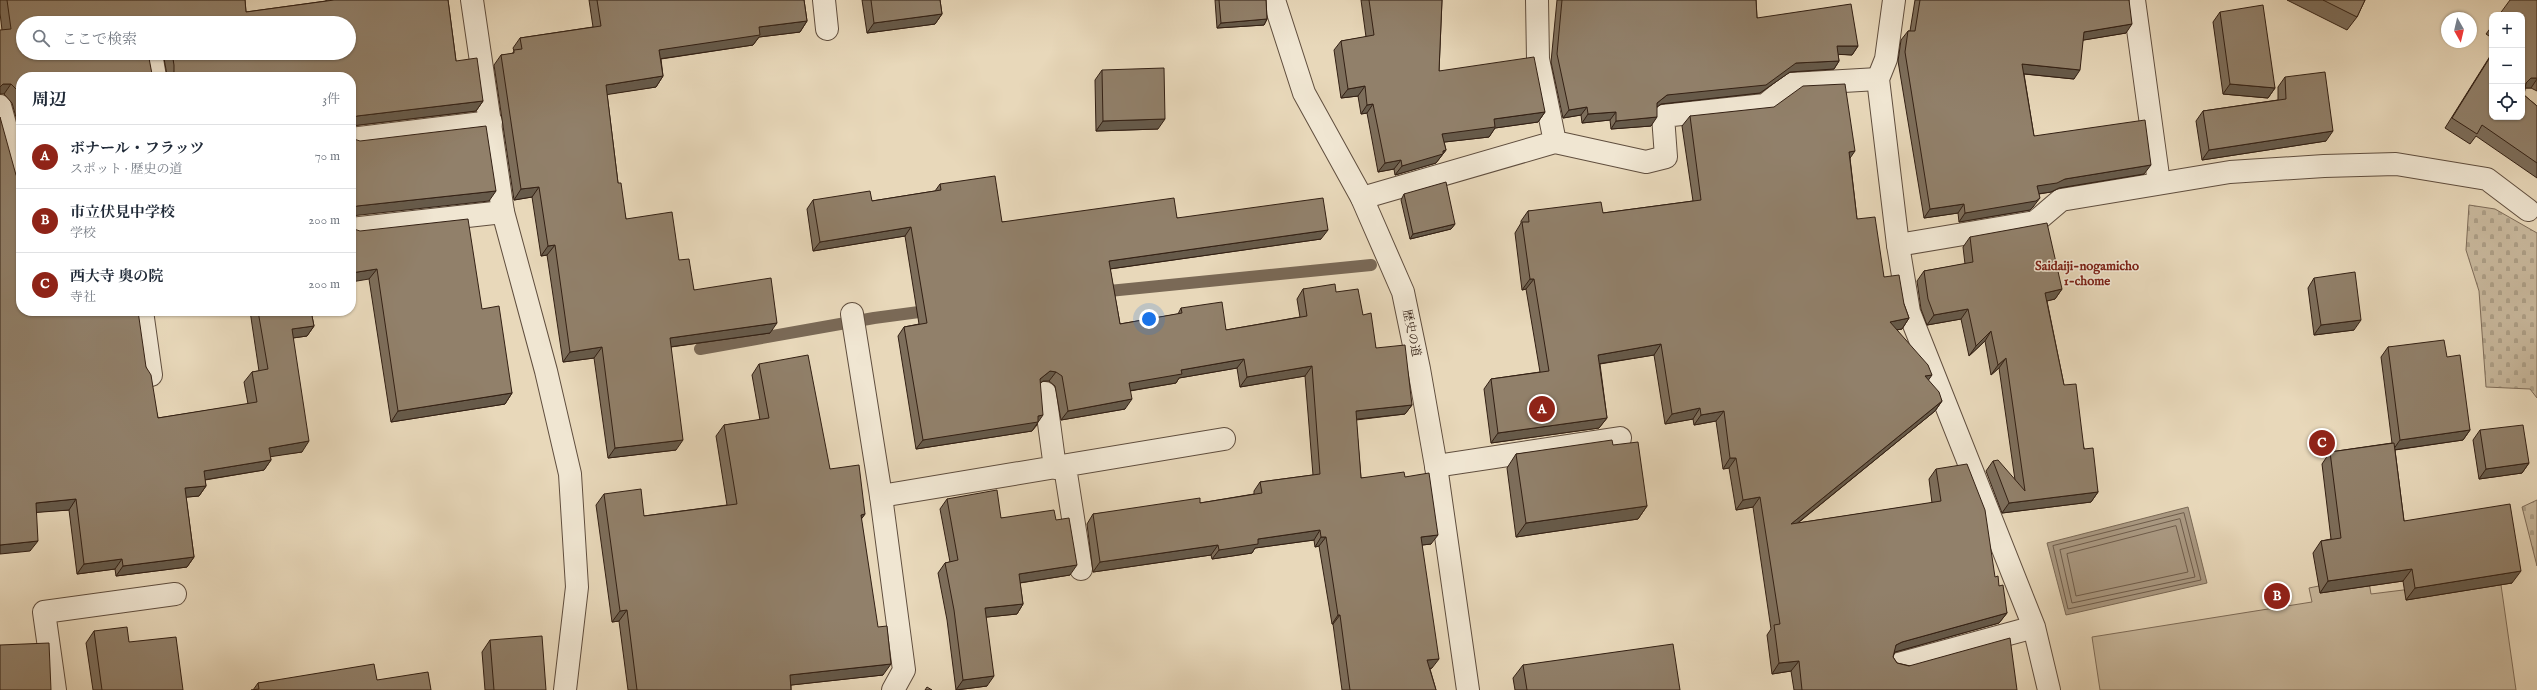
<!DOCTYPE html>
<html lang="ja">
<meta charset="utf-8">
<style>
body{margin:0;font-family:"IM FELL English","Noto Serif JP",serif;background:#f6f6f7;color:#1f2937}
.controls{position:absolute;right:12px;top:12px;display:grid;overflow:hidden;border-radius:8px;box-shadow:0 1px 3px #0004}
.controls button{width:36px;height:36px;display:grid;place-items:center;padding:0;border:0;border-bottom:1px solid #e0e1e3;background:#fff;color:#1f2937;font:20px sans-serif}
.compass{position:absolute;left:2441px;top:12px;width:36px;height:36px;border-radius:50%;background:#fff;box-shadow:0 1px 3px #0004;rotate:172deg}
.you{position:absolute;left:1149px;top:319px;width:14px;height:14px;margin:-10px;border:3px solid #fff;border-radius:50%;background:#1a73e8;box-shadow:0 0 0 6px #1a73e833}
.badge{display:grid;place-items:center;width:26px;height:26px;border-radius:50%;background:#8f2418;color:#fff;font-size:13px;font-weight:700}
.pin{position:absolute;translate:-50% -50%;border:2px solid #fff;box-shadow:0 1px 4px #0006}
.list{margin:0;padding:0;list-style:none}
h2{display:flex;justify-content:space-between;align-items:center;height:52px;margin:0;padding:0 16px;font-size:17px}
h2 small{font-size:13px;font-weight:400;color:#747a83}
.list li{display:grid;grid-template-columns:26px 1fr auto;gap:12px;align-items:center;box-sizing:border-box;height:64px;padding:0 16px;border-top:1px solid #e0e1e3}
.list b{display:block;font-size:15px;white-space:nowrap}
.list p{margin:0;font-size:13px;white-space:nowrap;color:#747a83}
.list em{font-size:13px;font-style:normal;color:#747a83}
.icon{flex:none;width:22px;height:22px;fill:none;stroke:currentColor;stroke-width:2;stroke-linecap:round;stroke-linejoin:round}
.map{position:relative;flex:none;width:2537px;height:690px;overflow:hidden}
.search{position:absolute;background:#fff;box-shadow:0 1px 3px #0004;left:16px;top:16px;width:340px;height:44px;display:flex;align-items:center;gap:10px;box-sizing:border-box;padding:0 14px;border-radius:22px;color:#747a83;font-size:15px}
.panel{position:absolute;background:#fff;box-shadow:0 1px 3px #0004;left:16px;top:72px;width:340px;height:244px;border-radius:16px}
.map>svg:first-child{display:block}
</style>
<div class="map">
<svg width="2537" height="690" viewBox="0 0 2537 690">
<defs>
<pattern id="cemetery-stones" width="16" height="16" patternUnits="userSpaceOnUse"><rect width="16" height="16" fill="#c9b99e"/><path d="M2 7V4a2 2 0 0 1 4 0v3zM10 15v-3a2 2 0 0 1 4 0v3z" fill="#ad9f87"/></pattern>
</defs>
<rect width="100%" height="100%" fill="#e8d8ba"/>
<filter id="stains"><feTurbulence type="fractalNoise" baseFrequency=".005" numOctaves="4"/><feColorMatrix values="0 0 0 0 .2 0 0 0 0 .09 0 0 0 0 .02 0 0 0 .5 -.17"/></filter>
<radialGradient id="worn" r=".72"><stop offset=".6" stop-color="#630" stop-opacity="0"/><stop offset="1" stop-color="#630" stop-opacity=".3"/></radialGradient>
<path fill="url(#cemetery-stones)" stroke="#7e6c59" d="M2469 205 2495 209 2537 233V398L2530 389 2486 387 2479 291 2466 250Z
M2537 500V566L2522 507Z"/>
<path fill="#c9b99e" stroke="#7e6c59" d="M2368 576 2371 594 2500 578 2516 690H2100L2092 637 2312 602 2309 588Z"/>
<path fill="#aa9982" stroke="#7a6956" d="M2188 507 2207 583 2066 615 2047 543Z"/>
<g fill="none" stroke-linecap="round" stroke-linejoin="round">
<path stroke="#6e5c4b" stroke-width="1" d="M2184 513 2201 580 2068 609 2053 546Z
M2180 519 2195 577 2072 603 2060 550Z
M2176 526 2188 572 2076 596 2067 554Z"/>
<path stroke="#7a6956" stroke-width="12" d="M1099 292 1371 265
M700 349 874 318 934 310"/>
<g stroke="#604e3e" stroke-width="24">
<path id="service" d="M824 0 827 29
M1537 0 1538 59 1555 142
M151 53 155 77
M0 106 21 182
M351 139 491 122
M1362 198 1555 142 1646 162 1666 157 1663 116 1765 105 1791 84 1878 79
M351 229 503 212
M1898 245 2035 222 2061 200 2230 172 2324 166 2396 164 2487 179 2528 210
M142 311 151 375
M1045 393 1055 468
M1436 466 1620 438
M1065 467 1081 569
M881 496 1224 439"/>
</g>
<g stroke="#604e3e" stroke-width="24">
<path id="minor" d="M472 0 503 212 546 371 570 474 577 587 565 690
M1274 0 1304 93 1362 198 1403 292 1419 369 1436 466 1468 690
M1894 0 1886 59 1878 79 1898 245 1909 312 2034 627 2049 690
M2134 0 2159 183
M852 314 881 496 904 670 893 690
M1898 664 2034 627
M55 690 44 612 175 594"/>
</g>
<use href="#service" stroke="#f0e6d2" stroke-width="22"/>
<use href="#minor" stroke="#f0e6d2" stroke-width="22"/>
</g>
<path fill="#7d6e5b" stroke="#332014" d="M0 0H245L246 12 326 1V0H448L456 61 483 101 476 111 351 126V77H167V75L163 53H349V23H23L21 77V135L12 103 4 94 2 30 0 13Z
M589 0H804L807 21 800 32 759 37 753 45 661 59 663 76 656 87 607 94 618 183 626 219 679 260 694 290 770 333 671 347 676 450 608 458 594 358 563 362 547 255 541 256 532 197 514 200 494 65 501 55 512 54 514 51 513 48 520 38 593 27Z
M862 0H940L942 14 935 24 867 33Z
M1215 0H1266L1267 19 1264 25 1217 28Z
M1361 0H1442L1439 71 1545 112 1538 122 1495 128 1489 137 1444 142 1446 150 1436 163 1395 175 1394 169 1378 172 1367 113 1361 114 1358 96 1341 98 1334 50 1341 41 1366 37Z
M1557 0H1756L1757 18 1858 46 1852 55 1838 54 1839 61 1834 69 1790 72 1760 93 1661 104 1657 107 1651 126 1611 129 1610 120 1582 123 1581 115 1563 118 1551 62Z
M1915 0H2129L2126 33 2083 40 2074 79 2024 74 2034 136 2144 174 2059 188 2051 192 2039 194 2033 207 2030 210 1959 222 1958 213 1924 218 1898 61 1901 40 1908 31H1910Z
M2287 0H2365L2357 17 2347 30Z
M2537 0V91L2531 88H2525L2524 95 2537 106V178L2476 136 2470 144 2445 128 2492 53V117L2522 15Z
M2220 12 2275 88 2268 98 2223 94 2213 22Z
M2492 26V38L2486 34Z
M1102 70 1158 129 1096 131 1095 80Z
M2285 77 2326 141 2202 160 2196 121 2203 111 2278 100V87Z
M1690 116 1850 158 1857 219 1884 277 1904 304 1909 318 1902 329 1897 330 1928 380 1942 401 1935 411 1798 523 1932 503 1929 479 1936 469 1999 586 2007 613 1999 623 1895 652 1893 657 1897 663 2017 690H1794L1791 671 1772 674 1767 635 1771 629 1753 507 1736 510 1729 468 1723 469 1716 421 1694 425 1693 419 1665 424 1654 355 1600 364 1607 418 1599 428 1491 443 1484 389 1491 379 1540 372 1526 289 1522 290 1515 233 1521 223V221L1528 211 1603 213 1693 201 1682 126Z
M16 175 146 367 158 418 248 404 244 382 252 372 259 371 250 311H311L314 326 307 336 293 338 302 452 270 456 271 460 264 470 205 480 206 486 199 496 186 497 194 557 187 567 116 576 115 569 77 574 69 510 36 512 30 551Z
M940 184 1002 222 1177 218 1321 239 1110 269 1120 324 1178 314 1181 308 1226 330 1300 317 1297 299 1303 289 1336 292 1363 315 1376 348 1412 405 1405 414 1356 420 1361 478 1405 477 1431 544 1422 545 1432 668 1430 669 1436 690H1342L1333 624H1332L1319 546 1315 547 1314 540 1255 548 1252 553 1212 559 1211 555 1093 572 1087 524 1093 514 1200 503 1254 494V491L1260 482 1313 475 1305 376 1240 387 1237 368 1179 378 1176 383 1130 391 1125 409 1061 420 1055 386 1049 381H1043L1040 383 1037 425 1032 431 916 449 898 336 904 327 919 324 905 236 813 251 807 209 813 200 872 201 935 191Z
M1404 194 1455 224 1451 229 1410 239 1401 200Z
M351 228 482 309 512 393 505 404 391 422 369 279Z
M1970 237 2062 289 2055 299 2047 301 2064 385 2098 492 2091 502 2002 513 1986 471 1993 461 2015 480 1999 368 1991 375 1985 341 1969 356 1961 319 1927 325 1921 309 1917 281 1924 271 1965 264 1963 247Z
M2314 278 2354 330 2314 335 2308 288Z
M2388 347 2447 357 2470 430 2463 440 2395 450 2404 521 2512 583 2406 600 2403 581 2320 593 2313 553 2321 541 2331 539 2322 464 2330 452 2392 443 2381 357Z
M759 364 830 469 865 514 861 519 883 675 791 685V690H628L619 621 612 622 596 505 604 494 644 516 727 505 716 436 724 425 760 420 752 375Z
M2480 430 2529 463 2522 473 2479 479 2473 440Z
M1613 445 1647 506 1638 519 1516 537 1507 468 1516 454Z
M947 499 1001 518 1056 520 1070 575 1020 583 1023 604 1017 614 986 617 987 686 956 690 947 620 938 573 945 563 950 562 940 509Z
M94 631 129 642 183 690H93L86 643Z
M490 640 546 690H485L482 652Z
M1523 665 1680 690H1515L1513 678Z
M377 680 253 690 258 683Z"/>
<path fill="#665a4a" stroke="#332014" d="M942 14 935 24 867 33 874 23Z
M1267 19 1264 25 1217 28 1221 23Z
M807 21 800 32 759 37 753 45 652 60 659 50 759 27Z
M2132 24 2126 33 2078 41 2084 32Z
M1837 46H1858L1852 55 1831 54Z
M1839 61 1834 69 1790 72 1760 93 1661 104 1652 111 1657 103 1667 95 1796 63Z
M2022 64 2080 70 2074 79 2016 73Z
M663 76 656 87 598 96 606 85Z
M2531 78H2537V79L2531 88H2524L2526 83Z
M3 84H11L4 94H0V87Z
M2230 84 2275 88 2268 98 2223 94Z
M1365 86 1358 96 1341 98 1348 89Z
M483 101 476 111 351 126V119L357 116Z
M1373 104 1367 113 1361 114 1367 105Z
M1587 107 1581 115 1563 118 1569 110Z
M1545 112 1538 122 1495 128 1489 137 1436 143 1442 134 1494 119Z
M1616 112 1610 120 1582 123 1588 114Z
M1657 117 1651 126 1611 129 1616 121Z
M1165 119 1158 129 1096 131 1103 121Z
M2333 131 2326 141 2202 160 2209 150Z
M1446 150 1436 163 1395 175 1402 166Z
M1855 151 1848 161 1849 152Z
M1401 160 1394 169 1378 172 1385 163Z
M2151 165 2144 174 2059 188 2051 192 2030 195 2037 186 2065 179Z
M539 187 532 197 514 200 521 189Z
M496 191 489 201 351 216V209L357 206Z
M2040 198 2033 207 2030 210 1959 222 1965 213Z
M1964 204 1958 213 1924 218 1930 209Z
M1455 224 1451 229 1410 239 1413 234Z
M911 227 905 236 813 251 820 242Z
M1328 230 1321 239 1102 270 1109 261Z
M555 245 547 255 541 256 548 246Z
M377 269 369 279 351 282V273Z
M1530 279H1534L1526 289 1522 290Z
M2062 289 2055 299 2038 303 2045 293Z
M1968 309 1961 319 1927 325 1934 315Z
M1909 318 1902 329 1883 332 1890 322Z
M2361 320 2354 330 2314 335 2321 325Z
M777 323 770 333 662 348 670 338Z
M314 326 307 336 285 339 292 329Z
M1991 331 1985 341 1969 356 1976 346Z
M1661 344 1654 355 1591 365 1598 355Z
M602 347 594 358 563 362 570 352Z
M2006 358 1999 368 1991 375 1998 365Z
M1244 359 1237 368 1179 378 1176 383 1122 392 1129 383 1181 370Z
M1312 366 1305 376 1240 387 1247 377Z
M1050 371 1056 372 1049 381H1043L1033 389 1040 379Z
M1932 375 1925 385V376Z
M512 393 505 404 391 422 398 411Z
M1132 399 1125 409 1061 420 1068 411Z
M1942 401 1935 411 1784 534 1791 524Z
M1412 405 1405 414 1349 420 1356 411Z
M1700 408 1693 419 1665 424 1672 414Z
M1724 411 1716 421 1694 425 1701 415Z
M1043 415 1032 431 916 449 923 440Z
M1607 418 1599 428 1491 443 1498 433Z
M2470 430 2463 440 2393 450 2400 440Z
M683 440 676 450 608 458 615 448Z
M309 441 302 452 262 458 269 448Z
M1730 458H1736L1729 468 1723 469Z
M271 460 264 470 197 481 204 471Z
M2529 463 2522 473 2479 479 2486 469Z
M206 486 199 496 178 498 185 488Z
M2098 492 2091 502 2002 513 2009 503Z
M1760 497 1753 507 1736 510 1743 500Z
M76 499 69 510 29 513 36 503Z
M1647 506 1638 519 1516 537 1526 523Z
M865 514 857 525 861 515Z
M1320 530 1314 540 1255 548 1252 553 1212 559 1219 550 1258 539Z
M1438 535 1431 544 1414 546 1421 537Z
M1321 537H1326L1319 546 1315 547Z
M38 541 30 551 0 554V545Z
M1218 545 1211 555 1093 572 1100 562Z
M194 557 187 567 116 576 123 566Z
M122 559 115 569 77 574 84 564Z
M1077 565 1070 575 1012 584 1019 574Z
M2412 569 2403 581 2320 593 2328 581Z
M2521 571 2512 583 2406 600 2415 588Z
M1023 604 1017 614 978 618 985 608Z
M627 610 619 621 612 622 620 611Z
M2007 613 1999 623 1895 652 1889 656 1896 645 1902 642Z
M1338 615H1340L1333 624H1332Z
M1439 659 1432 668 1421 670 1427 660Z
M1799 661 1791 671 1772 674 1779 663Z
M891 664 883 675 782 686 790 675Z
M994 676 987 686 956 690 963 680Z"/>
<path fill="#91806a" stroke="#332014" d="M7 0H245L246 12 334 0H448L456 61 477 58 483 101 357 116 351 119V77H167L174 72V65L172 53H349V23H23V53H148L152 74 156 77H21V99L19 92 11 84H3L0 87V30L11 29Z
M597 0H804L807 21 759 27 760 35 659 50 663 76 606 85 618 183H621L626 219 672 212 679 260 689 259 694 290 771 278 777 323 670 338 683 440 615 448 602 347 570 352 555 245 548 246 539 187 521 189 501 55 514 53V50L522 49 520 38 601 26Z
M871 0H940L942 14 874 23Z
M1219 0H1266L1267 19 1221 23Z
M1369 0H1442L1439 71 1534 57 1545 112 1494 119 1495 127 1442 134 1446 150 1443 151V154L1402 166 1401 160 1385 163 1373 104 1367 105 1365 86 1348 89 1341 41 1374 35Z
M1562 0H1756L1757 18 1851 4 1858 46H1837L1839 61 1796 63 1766 85 1667 95 1657 103V117L1616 121V112L1588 114 1587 107 1569 110 1557 54Z
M1920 0H2129L2132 24 2084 32 2080 70 2022 64 2034 136 2145 120 2151 165 2065 179 2057 183 2037 186 2040 198 2036 201 1965 213 1964 204 1930 209 1905 52 1908 31H1915Z
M2323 0H2365L2357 17Z
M2510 0H2537V78H2531L2526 83 2524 95 2537 106V163L2482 125 2477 134 2452 118 2492 54V117H2522V15H2499Z
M2263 5 2275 88 2230 84 2220 12Z
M1164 68 1165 119 1103 121 1102 70Z
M2325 72 2333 131 2209 150 2203 111 2286 99 2285 77Z
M1845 84 1855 151 1849 152 1857 219 1875 217 1884 277 1899 275 1904 304 1909 318 1890 322 1928 365 1932 375 1925 376 1939 392 1942 401 1791 524 1941 501 1936 469 1967 464 1985 510 1995 577 1998 576 1999 586 2003 585 2007 613 1902 642 1896 645 1893 657 1897 663 1909 666 2010 638 2017 690H1802L1799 661 1779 663 1774 625 1780 624 1760 497 1743 500 1736 458H1730L1724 411 1701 415 1700 408 1672 414 1661 344 1598 355 1607 418 1498 433 1491 379 1549 371 1534 279H1530L1522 222H1529L1528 211 1601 202 1603 213 1701 200 1690 116 1774 107 1803 86Z
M0 117 16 175 20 181H21V311H138L146 367 151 375 158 418 257 402 252 372 268 369 258 311H311L314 326 292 329 309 441 269 448 271 460 204 471 206 486 185 488 194 557 123 566 122 559 84 564 76 499 36 503 38 541 0 545Z
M486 126 496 191 357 206 351 209V138L360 141Z
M995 176 1002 222 1174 198 1177 218 1323 198 1328 230 1109 261 1120 324 1182 313 1181 308 1222 302 1226 330 1307 316 1303 289 1335 284 1336 292 1358 289 1363 315 1371 313 1376 348 1405 345 1412 405 1356 411 1361 478 1404 472 1405 477 1429 473 1438 535 1421 537 1439 659 1427 660 1436 690H1350L1340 615H1338L1326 537H1321L1320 530 1258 539V544L1219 550 1218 545 1100 562 1093 514 1200 498V503L1262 493 1260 482 1320 474 1312 366 1247 377 1244 359 1181 370 1182 374 1129 383 1132 399 1068 411 1062 376 1056 372 1050 371 1040 379 1043 415 1038 416V422L923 440 904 327 927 323 911 227 820 242 813 200 870 191 872 201 941 190 940 184Z
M1446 182 1455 224 1413 234 1404 194Z
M468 219 482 309 499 306 512 393 398 411 377 269 351 273V228L360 231Z
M2047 223 2062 289 2045 293 2064 385 2076 384 2084 449 2093 448 2098 492 2009 503 1993 461 1998 460 2025 491 2006 358 1998 365 1991 331 1976 346 1968 309 1934 315 1928 299 1924 271 1973 262 1970 237Z
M2355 272 2361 320 2321 325 2314 278Z
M2444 340 2447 357 2460 355 2470 430 2400 440 2388 347Z
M808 355 830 469 859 465 865 514 861 515 878 627 887 626 891 664 790 675 791 690H637L627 610 620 611 604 494 641 489 644 516 737 504 724 425 769 418 759 364Z
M2523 425 2529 463 2486 469 2480 430Z
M1612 440 1613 445 1638 442 1647 506 1526 523 1516 454Z
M2394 443 2404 521 2510 504 2521 571 2415 588 2412 569 2328 581 2321 541 2341 538 2330 452Z
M997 490 1001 518 1054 510 1056 520 1069 518 1077 565 1019 574 1023 604 985 608 994 676 963 680 954 610 945 563 958 560 947 499Z
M127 627 129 642 176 637 183 690H102L94 631Z
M542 636 546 690H494L490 640Z
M49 643 51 690H0V645Z
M1673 644 1680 690H1527L1523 665Z
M374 664 377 680 428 672 431 690H251L259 689 258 683Z
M927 687 932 690H925Z"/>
<g text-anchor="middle" stroke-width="3" stroke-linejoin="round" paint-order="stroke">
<g font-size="12" fill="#332014" stroke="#f0e6d2">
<text transform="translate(1412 333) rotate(78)" y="4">歴史の道</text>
</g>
<g font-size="13" font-weight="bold" fill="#7a1f14" stroke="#f0e6d2">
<text x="2087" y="270">Saidaiji-nogamicho<tspan x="2087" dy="15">1-chome</tspan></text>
</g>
</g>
<rect width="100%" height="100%" filter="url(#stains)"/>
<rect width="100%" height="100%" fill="url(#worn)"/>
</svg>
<div class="controls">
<button>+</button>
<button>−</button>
<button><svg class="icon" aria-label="locate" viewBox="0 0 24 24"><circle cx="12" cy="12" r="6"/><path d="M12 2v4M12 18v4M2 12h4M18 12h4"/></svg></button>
</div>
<svg class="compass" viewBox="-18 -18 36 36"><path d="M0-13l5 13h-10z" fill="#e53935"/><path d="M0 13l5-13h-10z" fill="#747a83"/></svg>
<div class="you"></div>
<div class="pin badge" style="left:1542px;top:409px">A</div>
<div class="pin badge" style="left:2277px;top:596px">B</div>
<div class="pin badge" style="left:2322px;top:443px">C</div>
<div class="search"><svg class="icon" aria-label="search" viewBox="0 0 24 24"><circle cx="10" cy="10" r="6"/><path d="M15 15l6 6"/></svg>ここで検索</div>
<section class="panel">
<h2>周辺<small>3件</small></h2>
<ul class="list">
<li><span class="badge">A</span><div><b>ボナール・フラッツ</b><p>スポット · 歴史の道</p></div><em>70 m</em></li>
<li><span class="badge">B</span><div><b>市立伏見中学校</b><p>学校</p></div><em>200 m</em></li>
<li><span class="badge">C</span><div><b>西大寺 奥の院</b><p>寺社</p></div><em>200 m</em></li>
</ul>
</section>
</div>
